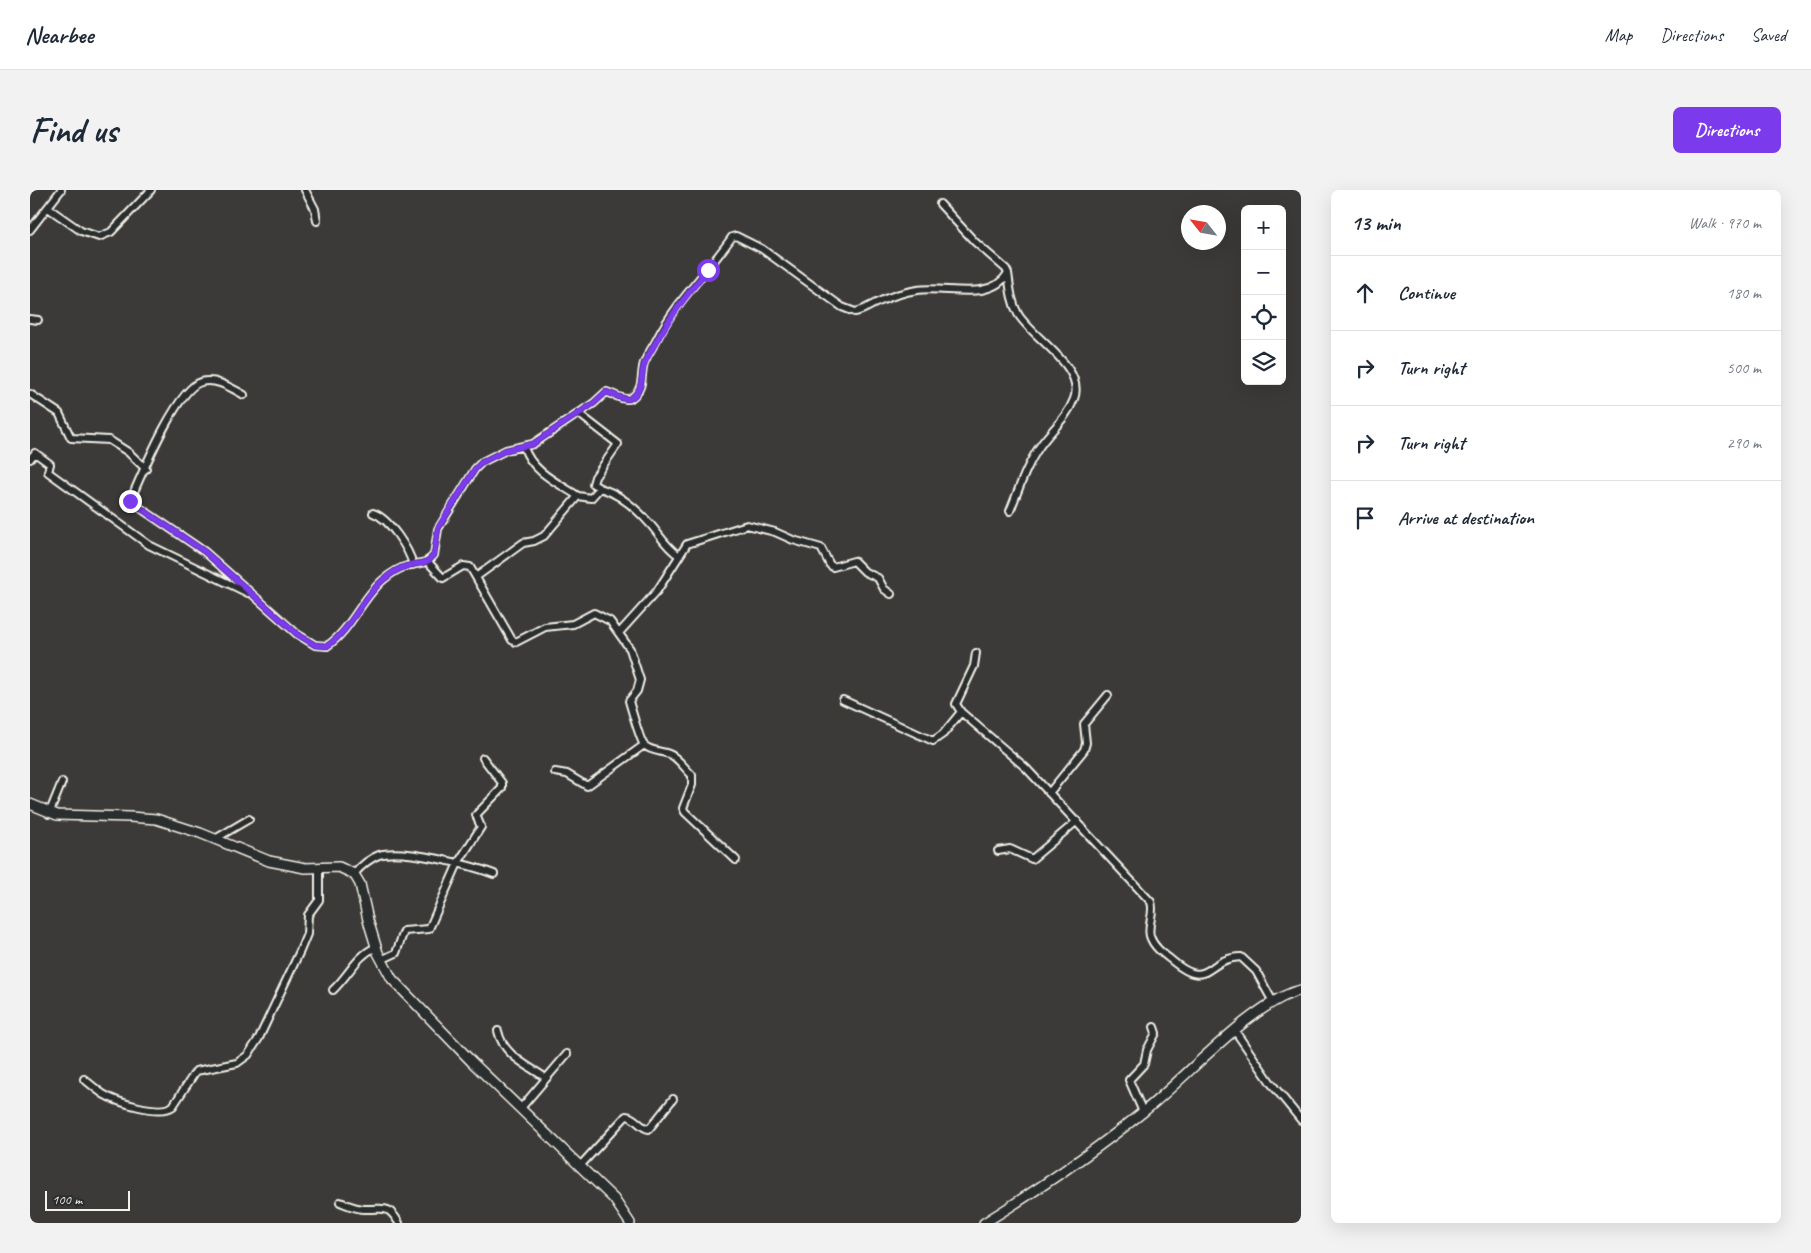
<!DOCTYPE html>
<meta charset="utf-8">
<style>
body{margin:0;font-family:Caveat,sans-serif;background:#f2f2f3;color:#1f2937}
.controls{position:absolute;right:15px;top:15px;display:grid;overflow:hidden;border-radius:8px;box-shadow:0 5px 20px #0002}
.controls button{width:45px;height:45px;display:grid;place-items:center;padding:0;border:0;border-bottom:1px solid #e0e1e3;background:#fff;color:#1f2937;font:25px sans-serif}
.compass{position:absolute;left:1151px;top:15px;width:45px;height:45px;border-radius:50%;background:#fff;box-shadow:0 5px 20px #0002;rotate:301deg}
.scale{position:absolute;left:15px;bottom:12px;width:85px;box-sizing:border-box;padding-left:5px;border:2px solid #f4f1e8;border-top:0;font-size:14px;line-height:18px;white-space:nowrap;color:#f4f1e8;-webkit-text-stroke:4px #2a2d2e;paint-order:stroke}
.stop{position:absolute;width:15px;height:15px;margin:-11px;border:4px solid #7c3aed;border-radius:50%;background:#fff}
.stop.end{background:#7c3aed;border-color:#fff;box-shadow:0 1px 5px #0008}
.list{margin:0;padding:0;list-style:none}
h2{display:flex;justify-content:space-between;align-items:center;height:65px;margin:0;padding:0 20px;font-size:21px}
h2 small{font-size:16px;font-weight:400;color:#747a83}
.list li{display:grid;grid-template-columns:32px 1fr auto;gap:15px;align-items:center;box-sizing:border-box;height:75px;padding:0 20px;border-top:1px solid #e0e1e3}
.list b{display:block;font-size:19px;white-space:nowrap}
.list em{font-size:16px;font-style:normal;color:#747a83}
.icon{flex:none;width:28px;height:28px;fill:none;stroke:currentColor;stroke-width:2;stroke-linecap:round;stroke-linejoin:round}
.map{position:relative;flex:none;width:1271px;height:1033px;overflow:hidden;border-radius:8px}
header{display:flex;align-items:center;gap:30px;box-sizing:border-box;height:70px;padding:0 25px;background:#fff;border-bottom:1px solid #e0e1e3}
header strong{font-size:24px}
nav{display:flex;gap:28px;margin-inline-start:auto;font-size:18px}
.intro{display:flex;align-items:center;justify-content:space-between;box-sizing:border-box;height:120px;padding:0 30px}
h1{margin:0;font-size:35px}
.button{padding:12px 22px;border-radius:8px;background:#7c3aed;color:#fff;font-size:18px;font-weight:700}
main{display:flex;gap:30px;padding:0 30px}
aside{flex:1;background:#fff;border-radius:8px;box-shadow:0 5px 20px #0002}
.map>svg:first-child{display:block}
</style>
<header>
<strong>Nearbee</strong>
<nav><a>Map</a><a>Directions</a><a>Saved</a></nav>
</header>
<div class="intro"><h1>Find us</h1><a class="button">Directions</a></div>
<main>
<div class="map">
<svg width="1271" height="1033" viewBox="0 0 1271 1033">
<rect width="100%" height="100%" fill="#3c3a38"/>
<filter id="ink" filterUnits="userSpaceOnUse"><feTurbulence type="fractalNoise" baseFrequency=".02" numOctaves="2"/><feDisplacementMap in="SourceGraphic" scale="10" xChannelSelector="R" yChannelSelector="G"/><feConvolveMatrix kernelMatrix="1 2 1 2 8 2 1 2 1" color-interpolation-filters="sRGB"/></filter>
<g filter="url(#ink)">
<g fill="none" stroke-linecap="round" stroke-linejoin="round">
<g stroke="#f4f1e8" stroke-width="10">
<path id="street" d="M275 0 285 19 287 31
M18 18 51 41 69 47 81 42 121 0
M0 40 31 0
M978 83C980 97 981 111 988 124 1002 148 1056 177 1044 209 1037 228 1021 240 1010 256 996 276 989 299 980 321
M0 129 8 130
M0 204 29 223 41 248 79 250 98 262 116 279
M214 205C201 198 187 188 171 192 147 198 111 286 100 311L175 362 267 444 285 455 297 456C321 440 331 409 353 390 359 385 369 378 377 376 389 372 395 376 404 365L408 339 445 279 452 272 476 260 503 254 564 213 576 202C582 203 595 212 601 208 615 199 610 186 614 173 617 165 623 157 627 149 646 111 678 82 702 47L706 46 732 59 812 117 825 122C833 121 839 116 846 113 857 108 874 102 887 100 915 95 960 113 978 83L976 79 945 52 910 14
M494 257C501 281 528 293 548 306
M0 269 5 263 20 274 18 282 119 355 218 403
M570 298C590 304 606 318 620 334 630 345 635 356 648 365
M343 323C359 328 379 359 383 375
M398 372 413 388 433 376 440 377 482 450 486 452 515 437 543 434 564 423 580 431 600 459 610 490 607 501 599 511C601 518 611 552 614 555 620 561 631 561 639 564 648 567 655 579 662 585V595L653 618 655 622 706 670
M446 387 493 353 504 351 514 346 548 306 561 308 570 298 563 294 565 287 588 254 548 223
M590 442 627 401 657 354 717 335 745 342 763 350 791 358 800 375 803 377 824 371 835 382 848 388 854 399 861 404
M813 510 903 551 913 544 931 522 996 578 1121 712C1125 723 1117 735 1120 746 1123 756 1132 763 1140 769 1180 803 1175 768 1211 767L1226 781 1243 812
M931 522 926 514 944 476 946 463
M525 582 537 584 557 596 614 555
M1019 603 1054 560 1056 553 1054 534 1078 505
M19 624 32 592
M185 649 219 629
M968 661 980 659 1002 669 1047 631
M324 684C331 676 338 669 349 665 372 658 441 675 464 684
M351 770 366 763 374 741 399 739 428 673 451 637 446 625 472 598V593L453 568
M303 800C319 785 326 766 346 757
M468 841C473 865 497 875 516 888
M1205 841 1241 893 1271 930
M54 889C60 894 66 899 73 904 86 912 130 926 143 916L166 881 207 873 218 865 229 848 270 761 277 744 278 725 289 710V678
M491 918 537 864
M1113 922 1099 890 1114 874 1117 860 1126 843 1124 837
M549 977 596 926C605 926 610 938 619 939L643 909
M310 1012C318 1015 326 1019 334 1019 354 1020 357 1013 369 1033"/>
</g>
<g stroke="#f4f1e8" stroke-width="12">
<path id="secondary" d="M0 614 27 625 100 627 126 629 170 643 239 671 275 678 309 677 324 684 330 694 338 730 348 763 362 789 442 872 584 1009 600 1033
M954 1033C1009 999 1062 963 1113 922 1154 890 1223 811 1271 800"/>
</g>
<use href="#street" stroke="#2a2d2e" stroke-width="6"/>
<use href="#secondary" stroke="#2a2d2e" stroke-width="9"/>
</g>
</g>
<g fill="none" stroke-linecap="round" stroke-linejoin="round" filter="url(#ink)">
<path stroke="#7c3aed" stroke-width="6" d="M100 311 175 362 267 444 285 455 297 456C321 440 331 409 353 390 359 385 369 378 377 376 389 372 395 376 404 365L408 338 445 279 452 272 476 260 503 254 564 213 576 202C582 203 596 212 601 208 616 198 609 183 616 170 635 135 652 109 678 80"/>
</g>
</svg>
<div class="controls">
<button>+</button>
<button>−</button>
<button><svg class="icon" aria-label="locate" viewBox="0 0 24 24"><circle cx="12" cy="12" r="6"/><path d="M12 2v4M12 18v4M2 12h4M18 12h4"/></svg></button>
<button><svg class="icon" aria-label="layers" viewBox="0 0 24 24"><path d="M12 4l9 5-9 5-9-5zM3 14l9 5 9-5"/></svg></button>
</div>
<svg class="compass" viewBox="-18 -18 36 36"><path d="M0-13l5 13h-10z" fill="#e53935"/><path d="M0 13l5-13h-10z" fill="#747a83"/></svg>
<div class="scale">100 m</div>
<div class="stop" style="left:678px;top:80px"></div>
<div class="stop end" style="left:100px;top:311px"></div>
</div>
<aside>
<h2>13 min<small>Walk · 970 m</small></h2>
<ul class="list">
<li><svg class="icon" aria-label="ahead" viewBox="0 0 24 24"><path d="M12 20V5M6 11l6-6 6 6"/></svg><div><b>Continue</b></div><em>180 m</em></li>
<li><svg class="icon" aria-label="right" viewBox="0 0 24 24"><path d="M7 20v-9h11M14 6l5 5-5 5"/></svg><div><b>Turn right</b></div><em>500 m</em></li>
<li><svg class="icon" aria-label="right" viewBox="0 0 24 24"><path d="M7 20v-9h11M14 6l5 5-5 5"/></svg><div><b>Turn right</b></div><em>290 m</em></li>
<li><svg class="icon" aria-label="arrive" viewBox="0 0 24 24"><path d="M6 21V4h12l-3 4 3 4H6"/></svg><div><b>Arrive at destination</b></div></li>
</ul>
</aside>
</main>
